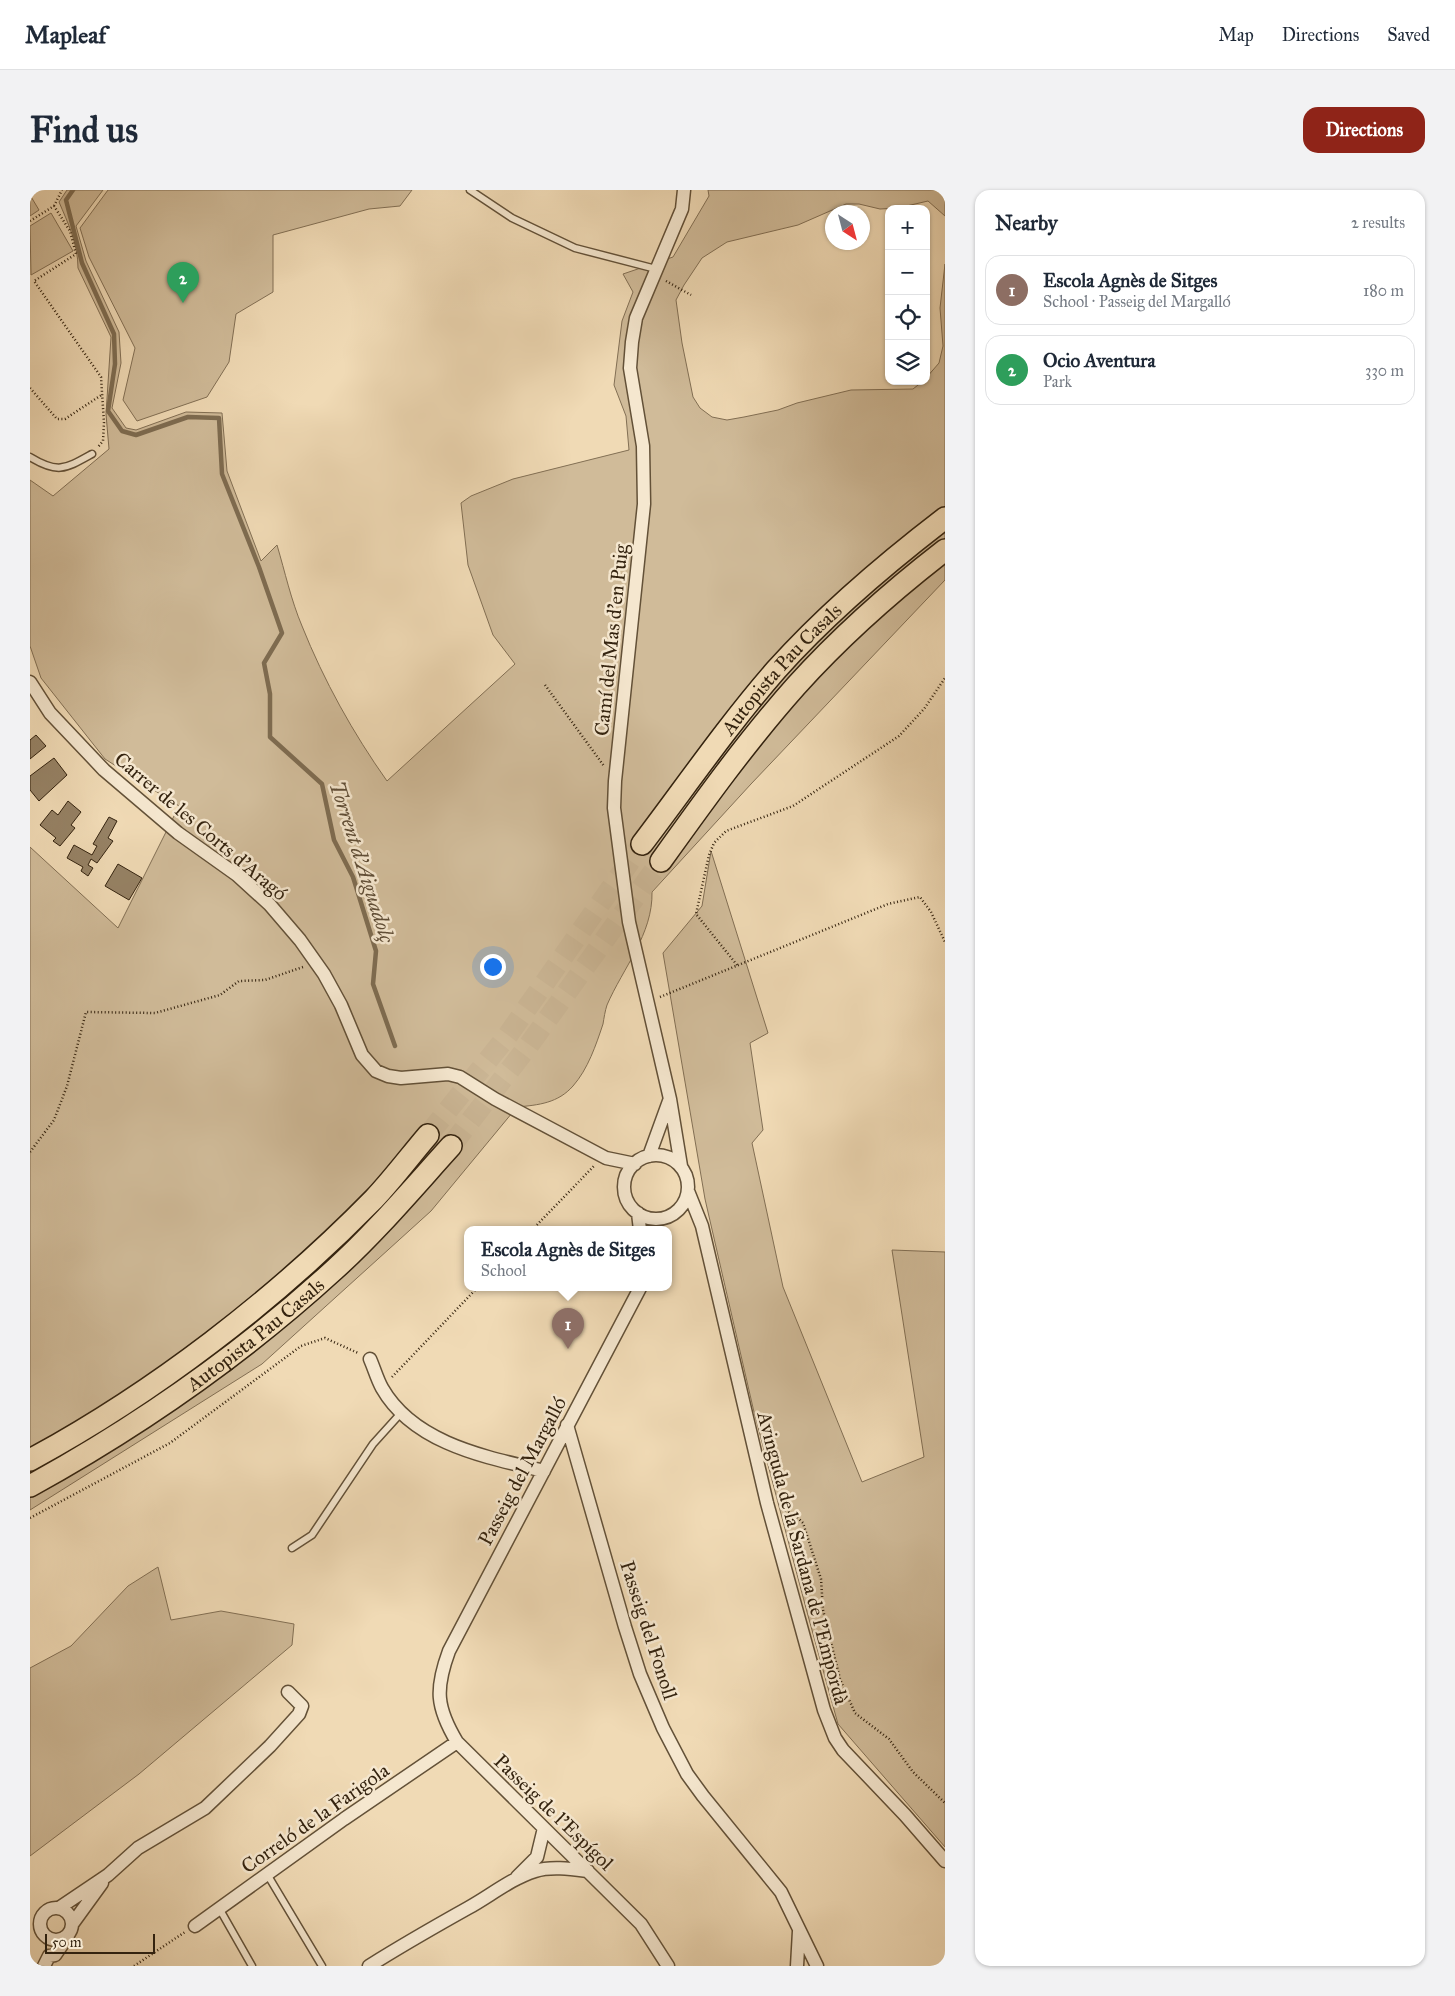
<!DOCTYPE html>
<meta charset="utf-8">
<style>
body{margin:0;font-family:"IM FELL Great Primer",serif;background:#f2f2f3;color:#1f2937}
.controls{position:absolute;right:15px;top:15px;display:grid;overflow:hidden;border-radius:10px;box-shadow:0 1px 4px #0004}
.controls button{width:45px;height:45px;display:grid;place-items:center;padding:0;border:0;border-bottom:1px solid #e0e1e3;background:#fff;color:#1f2937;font:25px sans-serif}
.compass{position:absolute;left:795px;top:15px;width:45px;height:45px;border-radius:50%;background:#fff;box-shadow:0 1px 4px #0004;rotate:144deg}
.scale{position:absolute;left:15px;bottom:12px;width:110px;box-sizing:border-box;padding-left:5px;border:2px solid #34230f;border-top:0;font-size:14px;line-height:18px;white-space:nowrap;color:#34230f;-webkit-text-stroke:4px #f5e7cf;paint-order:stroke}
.you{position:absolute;left:462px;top:776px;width:18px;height:18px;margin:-12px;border:4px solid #fff;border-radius:50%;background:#1a73e8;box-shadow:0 0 0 8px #1a73e833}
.badge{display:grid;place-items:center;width:32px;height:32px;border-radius:50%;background:#8f2418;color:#fff;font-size:16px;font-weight:700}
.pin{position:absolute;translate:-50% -41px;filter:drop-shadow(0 1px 2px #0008)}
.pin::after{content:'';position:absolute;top:26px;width:18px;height:15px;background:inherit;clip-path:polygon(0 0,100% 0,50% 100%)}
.popup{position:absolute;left:434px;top:1036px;width:208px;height:65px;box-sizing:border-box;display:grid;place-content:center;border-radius:10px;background:#fff;filter:drop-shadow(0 1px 4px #0005);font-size:16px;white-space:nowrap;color:#747a83}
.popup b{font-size:19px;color:#1f2937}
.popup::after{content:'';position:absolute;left:50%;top:100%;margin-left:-10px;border:10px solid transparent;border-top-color:#fff}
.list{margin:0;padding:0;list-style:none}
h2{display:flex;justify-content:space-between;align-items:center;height:65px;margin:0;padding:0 20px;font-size:21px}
h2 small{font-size:16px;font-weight:400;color:#747a83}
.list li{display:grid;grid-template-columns:32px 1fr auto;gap:15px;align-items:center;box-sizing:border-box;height:70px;margin:0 10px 10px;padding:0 10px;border:1px solid #e0e1e3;border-radius:15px}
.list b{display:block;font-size:19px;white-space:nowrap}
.list p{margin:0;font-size:16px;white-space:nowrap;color:#747a83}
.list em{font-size:16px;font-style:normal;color:#747a83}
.icon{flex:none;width:28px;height:28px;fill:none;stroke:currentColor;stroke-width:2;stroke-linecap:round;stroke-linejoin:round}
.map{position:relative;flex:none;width:915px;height:1776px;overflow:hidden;border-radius:15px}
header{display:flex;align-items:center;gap:30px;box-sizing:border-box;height:70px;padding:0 25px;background:#fff;border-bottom:1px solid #e0e1e3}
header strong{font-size:24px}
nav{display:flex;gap:28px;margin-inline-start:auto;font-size:18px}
.intro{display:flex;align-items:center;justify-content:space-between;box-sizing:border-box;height:120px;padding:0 30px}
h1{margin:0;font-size:35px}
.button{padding:12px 22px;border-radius:15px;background:#8f2418;color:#fff;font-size:18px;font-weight:700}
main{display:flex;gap:30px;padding:0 30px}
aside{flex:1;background:#fff;border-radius:15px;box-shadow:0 1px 4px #0004}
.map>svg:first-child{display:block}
</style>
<header>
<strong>Mapleaf</strong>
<nav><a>Map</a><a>Directions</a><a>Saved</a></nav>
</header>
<div class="intro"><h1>Find us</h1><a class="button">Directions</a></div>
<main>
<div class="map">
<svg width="915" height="1776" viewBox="0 0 915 1776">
<rect width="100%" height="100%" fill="#f0dab5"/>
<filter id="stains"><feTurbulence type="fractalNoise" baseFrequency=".004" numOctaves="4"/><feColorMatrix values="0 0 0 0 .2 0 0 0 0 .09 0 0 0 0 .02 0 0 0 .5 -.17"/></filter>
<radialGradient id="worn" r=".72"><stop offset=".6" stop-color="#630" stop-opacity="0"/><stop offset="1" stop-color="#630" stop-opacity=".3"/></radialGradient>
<path fill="#d0bb99" stroke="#826f54" d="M37 0H73L46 36 56 71 89 142 91 173 82 218 96 238 106 240 156 222 192 223 197 281 231 371 247 355C255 382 261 410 272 436 294 491 323 543 357 591L485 474 463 445 438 375 431 313 441 306 483 289 599 260 596 226 584 195 592 131 603 102 593 84 643 67 679 6 678 0H915V26L898 11 868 18 850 19 829 14H816L768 35 697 52 672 68 654 95 646 110 652 153 663 207 670 218 682 227 697 230 714 227 748 220 767 213 821 200 883 199 893 191H896V188L909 173 913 156 910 118 915 74V390L721 594 622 702C623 744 593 778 577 815 575 821 574 828 573 834 566 855 558 879 543 896 528 913 509 915 487 917L401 1021 232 1174 0 1320V657L88 738 149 616 75 569 11 488 0 456V290L23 306 79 259 76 224 81 147 48 78C48 54 38 33 29 12Z
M78 0H382L370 16 339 19 243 45V102L206 124 199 172 177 207 107 231 93 210 105 158 59 67 50 38Z
M0 5 9 20 0 26Z
M21 23 43 61 1 85 0 36Z
M681 661 738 843 720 853 733 940 722 953 753 1097 832 1292 894 1267 862 1060 915 1062V1657L808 1534 777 1422 724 1222 675 1009 633 763 672 716Z
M128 1377 141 1430 191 1421 264 1434 262 1455 109 1584 0 1666V1478L41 1456 98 1396Z"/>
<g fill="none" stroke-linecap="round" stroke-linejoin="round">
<path stroke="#7e6c51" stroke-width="4.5" d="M43 0 36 10 52 73 84 144 85 174 78 221 92 241 106 245 158 227 189 228 192 284 229 377 252 443 234 473 240 504V547L292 594 304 650 323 687 346 761 343 794 365 856"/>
</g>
<path fill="#968265" stroke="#34230f" d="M6 545 16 556 0 569V550Z
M24 568 37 585 9 611 0 600V586Z
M38 611 51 622 41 635 45 638 30 656 23 651 26 648 10 635 22 620 28 625Z
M79 627 87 631 78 648 83 651 67 673 61 669 58 675 63 678 58 686 51 681 53 677 37 668 44 655 62 665 67 656 63 654Z
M88 674 112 688 99 710 75 696Z"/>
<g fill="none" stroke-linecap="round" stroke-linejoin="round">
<path stroke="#cab594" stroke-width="21" stroke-dasharray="21 11" stroke-linecap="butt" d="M398 945 478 845 612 654
M421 956 499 855 631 671"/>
<g stroke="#635138" stroke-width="9">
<path id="service" d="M440 0 482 28 545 58 626 79
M0 267C28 284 35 279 62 264
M262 1358 282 1345 343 1254 371 1223
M237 1684 292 1776
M189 1718 222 1776"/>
</g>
<g stroke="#635138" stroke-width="15">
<path id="minor" d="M0 492 20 523 74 580 148 643 207 685 240 715 270 750 294 784 311 815 332 865 346 881 358 886 371 888 418 884 430 887 465 909 576 968 605 974
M594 997a32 32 0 1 1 64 0a32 32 0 1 1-64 0Z
M619 966 639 911
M651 976 640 909 599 732 584 618 585 591 614 314 613 256 600 178 602 152 606 128 652 19 654 0
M658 1001 672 1036 737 1313 794 1520 805 1548 813 1560 875 1625 915 1671
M608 1023 610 1040
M610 1098 419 1461C405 1499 406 1517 427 1552L611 1734 638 1776
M340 1169C344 1178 347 1189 352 1198 384 1254 456 1267 514 1281
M537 1235 595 1437 610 1484 633 1538 657 1584 673 1606 751 1702 787 1776
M487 1687 507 1667 514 1638
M10 1734a16 16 0 1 1 32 0a16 16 0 1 1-32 0Z
M29 1718 78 1685 108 1658 175 1618 240 1556 269 1524 272 1516 258 1502
M43 1733 72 1693
M165 1736 314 1629 427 1552
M14 1776 19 1766 25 1765 38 1746
M339 1776C371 1756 404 1737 438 1718 460 1706 480 1689 505 1681 521 1676 542 1679 558 1681
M767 1776 769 1741"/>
</g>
<g stroke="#34230f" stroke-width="24">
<g id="motorway">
<path id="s1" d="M612 654C656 596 698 535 746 480 796 424 855 374 915 328"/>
<path d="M631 671C674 611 717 551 766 496 811 446 862 401 915 360"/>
<path d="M0 1270C124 1203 245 1110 344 1009 363 989 380 966 398 945"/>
<path id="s2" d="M0 1296C109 1236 212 1164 304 1080 346 1042 383 998 421 956"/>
</g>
</g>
<path stroke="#34230f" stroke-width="2.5" stroke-dasharray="1 2.5" stroke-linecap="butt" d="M24 16 32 0
M0 31 24 16 40 41 46 64 4 91 71 187 74 233 73 251 68 257
M636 91 661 105
M0 198 27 229H35L73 204
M515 495 574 576
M707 775 666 724 679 665 684 653 696 641 763 616 869 546 894 519 915 488
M630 807 858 714 890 707 901 722 915 752
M0 962 24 930 37 896 56 822 125 823 190 805 209 791 235 790 273 777
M502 1040 564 976
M362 1187 447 1098
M752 1319 765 1325 773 1333 791 1389 793 1420 810 1489 825 1523 859 1549 883 1582 915 1613
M0 1328 140 1253 271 1156 295 1148 328 1163
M104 1776 155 1742"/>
<use href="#service" stroke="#f5e7cf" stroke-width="6"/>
<use href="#minor" stroke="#f5e7cf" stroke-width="12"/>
<use href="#motorway" stroke="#f0dab5" stroke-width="21"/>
</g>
<g text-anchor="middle" stroke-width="5" stroke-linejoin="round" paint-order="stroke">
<g font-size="20" fill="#34230f" stroke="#f5e7cf">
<text transform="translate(581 450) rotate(-84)" y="7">Camí del Mas d'en Puig</text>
<text dy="7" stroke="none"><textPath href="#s1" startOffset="224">Autopista Pau Casals</textPath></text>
<text transform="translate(171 636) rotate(40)" y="7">Carrer de les Corts d'Aragó</text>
<text dy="7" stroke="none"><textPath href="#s2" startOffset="272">Autopista Pau Casals</textPath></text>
<text transform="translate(492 1281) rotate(-62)" y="7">Passeig del Margalló</text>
<text transform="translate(773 1368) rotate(75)" y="7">Avinguda de la Sardana de l'Empordà</text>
<text transform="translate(619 1440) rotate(72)" y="7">Passeig del Fonoll</text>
<text transform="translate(524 1622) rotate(44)" y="7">Passeig de l'Espígol</text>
<text transform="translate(285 1628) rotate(-35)" y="7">Correló de la Farigola</text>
</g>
<g font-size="21" font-style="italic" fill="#5f4d36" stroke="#f5e7cf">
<text transform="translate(332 672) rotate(72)" y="7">Torrent d'Aiguadolç</text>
</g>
</g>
<rect width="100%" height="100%" filter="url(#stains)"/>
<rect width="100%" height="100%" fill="url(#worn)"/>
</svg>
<div class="controls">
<button>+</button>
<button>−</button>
<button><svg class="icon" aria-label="locate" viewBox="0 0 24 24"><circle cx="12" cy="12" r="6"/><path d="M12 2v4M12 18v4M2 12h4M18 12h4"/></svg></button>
<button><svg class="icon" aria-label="layers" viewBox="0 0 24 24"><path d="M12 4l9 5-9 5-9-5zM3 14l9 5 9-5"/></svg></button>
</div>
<svg class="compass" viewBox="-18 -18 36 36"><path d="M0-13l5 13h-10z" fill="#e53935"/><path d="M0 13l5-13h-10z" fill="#747a83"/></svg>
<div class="scale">50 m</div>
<div class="you"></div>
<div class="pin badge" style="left:538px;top:1159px;background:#8d6e63">1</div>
<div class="popup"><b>Escola Agnès de Sitges</b>School</div>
<div class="pin badge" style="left:153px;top:113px;background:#2e9e5b">2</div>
</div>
<aside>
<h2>Nearby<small>2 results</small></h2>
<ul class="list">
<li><span class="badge" style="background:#8d6e63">1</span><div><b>Escola Agnès de Sitges</b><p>School · Passeig del Margalló</p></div><em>180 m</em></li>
<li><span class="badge" style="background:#2e9e5b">2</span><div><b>Ocio Aventura</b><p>Park</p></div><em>330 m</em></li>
</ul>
</aside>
</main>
